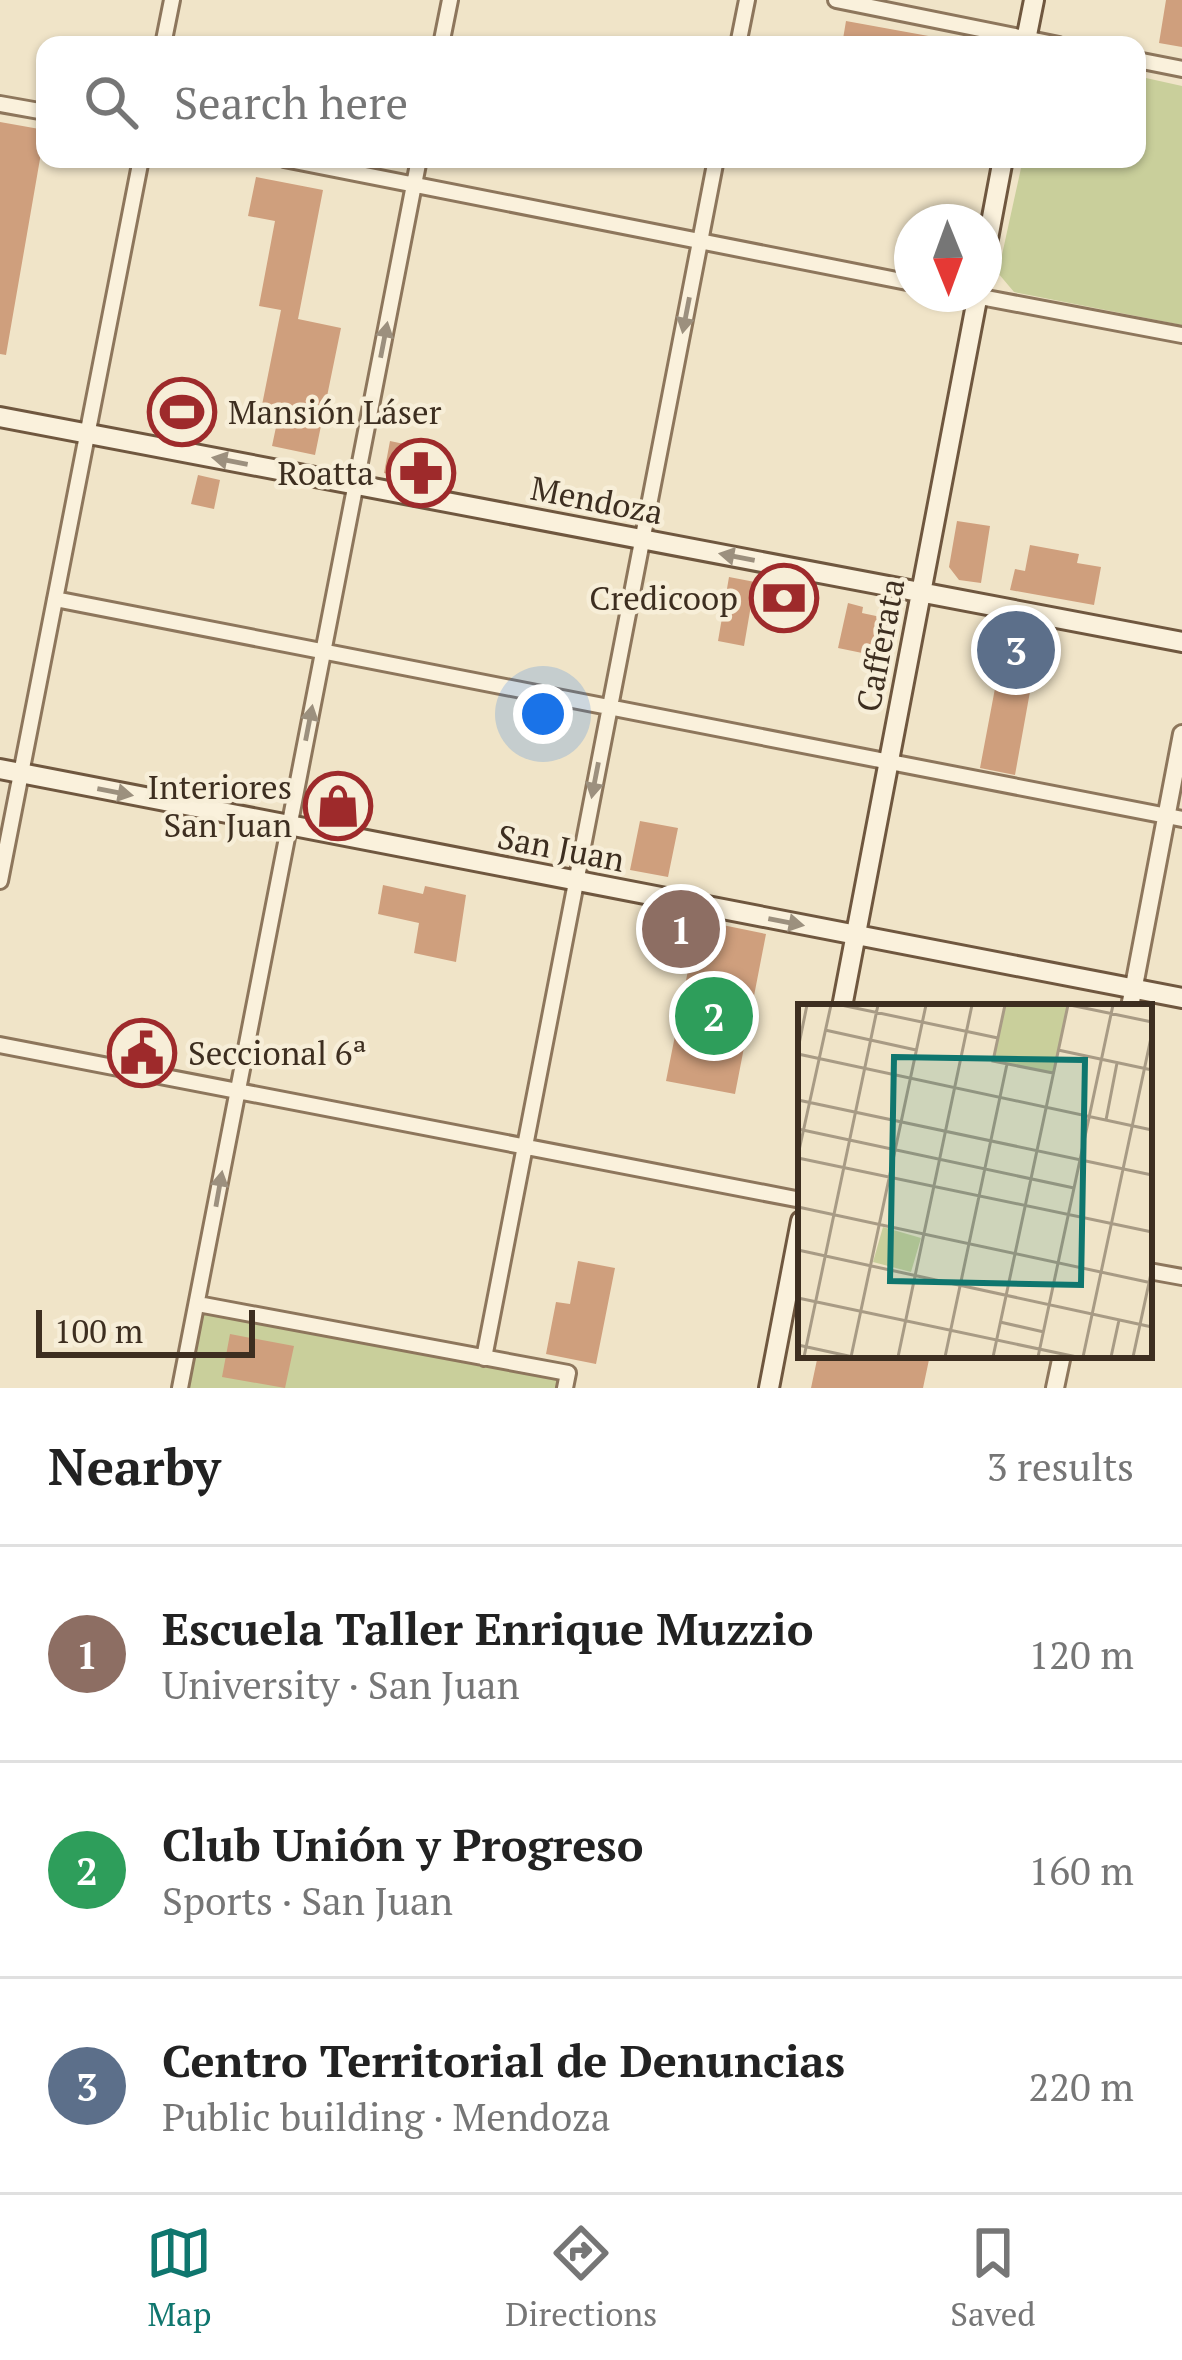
<!DOCTYPE html>
<meta charset="utf-8">
<style>
body{margin:0;font-family:"PT Serif",serif;background:#f2f2f2;color:#222}
.compass{position:absolute;left:894px;top:204px;width:108px;height:108px;border-radius:50%;background:#fff;box-shadow:0 3px 9px #0004;rotate:179deg}
.scale{position:absolute;left:36px;bottom:30px;width:219px;box-sizing:border-box;padding-left:12px;border:6px solid #3d2e20;border-top:0;font-size:33px;line-height:42px;white-space:nowrap;color:#3d2e20;-webkit-text-stroke:9px #f7eed8;paint-order:stroke}
.you{position:absolute;left:543px;top:714px;width:42px;height:42px;margin:-30px;border:9px solid #fff;border-radius:50%;background:#1a73e8;box-shadow:0 0 0 18px #1a73e833}
.badge{display:grid;place-items:center;width:78px;height:78px;border-radius:50%;background:#0f766e;color:#fff;font-size:39px;font-weight:700}
.pin{position:absolute;translate:-50% -50%;border:6px solid #fff;box-shadow:0 3px 12px #0006}
.list{margin:0;padding:0;list-style:none}
h2{display:flex;justify-content:space-between;align-items:center;height:156px;margin:0;padding:0 48px;font-size:51px}
h2 small{font-size:39px;font-weight:400;color:#767676}
.list li{display:grid;grid-template-columns:78px 1fr auto;gap:36px;align-items:center;box-sizing:border-box;height:216px;padding:0 48px;border-top:3px solid #e0e0e0}
.list b{display:block;font-size:45px;white-space:nowrap}
.list p{margin:0;font-size:39px;white-space:nowrap;color:#767676}
.list em{font-size:39px;font-style:normal;color:#767676}
.icon{flex:none;width:66px;height:66px;fill:none;stroke:currentColor;stroke-width:2;stroke-linecap:round;stroke-linejoin:round}
.map{position:relative;flex:none;width:1182px;height:1388px;overflow:hidden}
.search{position:absolute;background:#fff;box-shadow:0 3px 9px #0004;left:36px;right:36px;top:36px;height:132px;display:flex;align-items:center;gap:30px;box-sizing:border-box;padding:0 42px;border-radius:24px;color:#767676;font-size:45px}
.sheet{height:804px;background:#fff}
nav{display:flex;justify-content:space-around;align-items:center;box-sizing:border-box;height:168px;border-top:3px solid #e0e0e0;background:#fff;font-size:33px;color:#767676}
nav a{display:grid;justify-items:center;gap:6px}
nav .on{color:#0f766e}
.map>svg:first-child{display:block}
</style>
<div class="map">
<svg width="1182" height="1388" viewBox="0 0 1182 1388">
<rect width="100%" height="100%" fill="#f0e4c8"/>
<path fill="#c9cf9b" d="M1137 76 1182 86V325L1014 292 998 273 1023 159H1137Z
M198 1304 568 1373 565 1388H180Z"/>
<path fill="#cf9f7d" d="M1166 0H1182V47L1159 43Z
M846 21 945 39V45H842Z
M0 122 45 130 6 355 0 354Z
M256 177 323 190 298 319 341 328 315 455 272 446 279 413 261 410 281 310 259 306 275 221 248 216Z
M390 441 442 452 436 483 384 473Z
M198 475 220 480 214 509 191 504Z
M957 521 990 526 981 583 959 580 949 567Z
M1030 545 1079 554 1077 563 1101 567 1094 605 1010 590 1015 569 1025 571Z
M729 577 755 582 744 646 718 641Z
M848 603 863 607 862 613 890 619 886 636 876 634 872 655 838 648Z
M1006 630 1040 636 1015 775 980 768Z
M640 821 678 828 668 877 630 870Z
M383 885 423 894 425 886 466 895 456 962 414 953 419 923 378 914Z
M698 920 766 934 735 1094 666 1081Z
M578 1261 615 1268 596 1364 546 1354 556 1302 570 1304Z
M230 1334 294 1346 285 1388 222 1377Z
M818 1355H930L923 1388H811Z"/>
<g fill="none" stroke-linecap="round" stroke-linejoin="round">
<g stroke="#8d765c" stroke-width="20">
<path id="minor" d="M836 0 1059 45
M163 45 172 0
M441 45 450 0
M738 45 747 0
M1137 60 1182 69
M0 104 45 112
M284 159 912 283
M965 294 1182 335
M55 599 1182 819
M0 881 141 159
M0 1045 801 1200
M1149 1271 1182 1277
M198 1304 568 1373 565 1388
M484 1358 716 159
M180 1388 419 159"/>
</g>
<g stroke="#8d765c" stroke-width="22">
<path id="tertiary" d="M1130 1007 1182 734
M1055 1388 1062 1355"/>
</g>
<g stroke="#6f573f" stroke-width="24">
<path id="secondary" d="M1025 45 1034 0
M984 260 1003 159
M0 417 1182 642
M0 769 1182 998
M842 1007 978 294
M769 1388 801 1221"/>
</g>
<use href="#minor" stroke="#faf1dc" stroke-width="14"/>
<use href="#tertiary" stroke="#faf1dc" stroke-width="16"/>
<use href="#secondary" stroke="#faf1dc" stroke-width="18"/>
</g>
<defs><path id="oneway-solid" d="M-6-.8H1V-3.2L6.5 0L1 3.2V.8H-6Z" transform="scale(3)"/></defs>
<g fill="#9c907e">
<use href="#oneway-solid" transform="translate(686 315) rotate(101)"/>
<use href="#oneway-solid" transform="translate(384 340) rotate(-79)"/>
<use href="#oneway-solid" transform="translate(230 461) rotate(-169)"/>
<use href="#oneway-solid" transform="translate(737 557) rotate(-169)"/>
<use href="#oneway-solid" transform="translate(309 723) rotate(-79)"/>
<use href="#oneway-solid" transform="translate(595 780) rotate(101)"/>
<use href="#oneway-solid" transform="translate(115 792) rotate(11)"/>
<use href="#oneway-solid" transform="translate(786 922) rotate(11)"/>
<use href="#oneway-solid" transform="translate(219 1189) rotate(-80)"/>
</g>
<defs>
<g id="stadium-ring" transform="scale(3.45)"><circle r="9.5" fill="#f7eed8" stroke="#9e2a2b" stroke-width="1.5"/><path d="M0-5a6.5 5 0 1 0 0 10a6.5 5 0 1 0 0-10ZM-3.5-1.8h7v3.6h-7Z" fill="#9e2a2b"/></g>
<g id="pharmacy-ring" transform="scale(3.45)"><circle r="9.5" fill="#f7eed8" stroke="#9e2a2b" stroke-width="1.5"/><path d="M-2-6h4v4h4v4h-4v4h-4v-4h-4v-4h4Z" fill="#9e2a2b"/></g>
<g id="bank-ring" transform="scale(3.45)"><circle r="9.5" fill="#f7eed8" stroke="#9e2a2b" stroke-width="1.5"/><path d="M-6-4H6V4H-6ZM0-2.3a2.3 2.3 0 1 0 0 4.6a2.3 2.3 0 1 0 0-4.6Z" fill="#9e2a2b"/></g>
<g id="shop-ring" transform="scale(3.45)"><circle r="9.5" fill="#f7eed8" stroke="#9e2a2b" stroke-width="1.5"/><path d="M-5-2.5h2.3a2.7 3.5 0 0 1 5.4 0H5L5.5 6h-11ZM-1.5-2.5h3a1.5 2.3 0 0 0-3 0Z" fill="#9e2a2b"/></g>
<g id="civic-ring" transform="scale(3.45)"><circle r="9.5" fill="#f7eed8" stroke="#9e2a2b" stroke-width="1.5"/><path d="M-.6-6.5H3V-4.5H.6V-3L4-1V1h2V6H-6V1h2V-1L-.6-3ZM-1.2 2.5V6h2.4V2.5Z" fill="#9e2a2b"/></g>
</defs>
<g fill-rule="evenodd">
<use href="#stadium-ring" x="182" y="412"/>
<use href="#pharmacy-ring" x="421" y="473"/>
<use href="#bank-ring" x="784" y="598"/>
<use href="#shop-ring" x="338" y="806"/>
<use href="#civic-ring" x="142" y="1053"/>
</g>
<g text-anchor="middle" stroke-width="9" stroke-linejoin="round" paint-order="stroke">
<g font-size="33" fill="#3d2e20" stroke="#f7eed8" text-anchor="end">
<text x="228" y="424" text-anchor="start">Mansión Láser</text>
<text x="374" y="485">Roatta</text>
<text x="738" y="610">Credicoop</text>
<text x="292" y="799">Interiores<tspan x="292" dy="38">San Juan</tspan></text>
<text x="188" y="1065" text-anchor="start">Seccional 6ª</text>
</g>
<g font-size="33" fill="#3d2e20" stroke="#f7eed8">
<text transform="translate(597 500) rotate(11)" y="12">Mendoza</text>
<text transform="translate(880 645) rotate(-79)" y="12">Cafferata</text>
<text transform="translate(561 848) rotate(11)" y="12">San Juan</text>
</g>
</g>
<g transform="translate(798 1004)">
<rect width="354" height="354" fill="#f0e4c8"/>
<path d="M207 1H270L255 69 195 57ZM85 223 123 234 113 268 75 258Z" fill="#c9cf9b"/>
<path fill="none" stroke="#a89b85" stroke-width="3" d="M43 1 200 34M207 1 195 57 255 69M272 1 354 18M27 26 118 46M0 45 9 1M260 46 354 66M0 50 354 126M0 96 354 171M308 116 319 59M0 125 276 184M0 151 33 1M0 154 354 228M0 203 354 279M0 246 354 323M0 294 279 353M202 318 246 328M0 341 55 353M6 353 80 1M53 353 128 1M100 353 174 1M147 353 209 60M195 353 270 1M240 353 315 1M285 353 354 29M313 353 321 316M335 353 354 265"/>
<path fill="#0f766e" fill-opacity="0.15" stroke="#0f766e" stroke-width="6" d="M96 53 287 56 283 281 92 277Z"/>
<rect width="354" height="354" fill="none" stroke="#3d2e20" stroke-width="6"/>
</g>
</svg>
<svg class="compass" viewBox="-18 -18 36 36"><path d="M0-13l5 13h-10z" fill="#e53935"/><path d="M0 13l5-13h-10z" fill="#767676"/></svg>
<div class="scale">100 m</div>
<div class="you"></div>
<div class="pin badge" style="left:681px;top:929px;background:#8d6e63">1</div>
<div class="pin badge" style="left:714px;top:1016px;background:#2e9e5b">2</div>
<div class="pin badge" style="left:1016px;top:650px;background:#5c6f8a">3</div>
<div class="search"><svg class="icon" aria-label="search" viewBox="0 0 24 24"><circle cx="10" cy="10" r="6"/><path d="M15 15l6 6"/></svg>Search here</div>
</div>
<section class="sheet">
<h2>Nearby<small>3 results</small></h2>
<ul class="list">
<li><span class="badge" style="background:#8d6e63">1</span><div><b>Escuela Taller Enrique Muzzio</b><p>University · San Juan</p></div><em>120 m</em></li>
<li><span class="badge" style="background:#2e9e5b">2</span><div><b>Club Unión y Progreso</b><p>Sports · San Juan</p></div><em>160 m</em></li>
<li><span class="badge" style="background:#5c6f8a">3</span><div><b>Centro Territorial de Denuncias</b><p>Public building · Mendoza</p></div><em>220 m</em></li>
</ul>
</section>
<nav>
<a class="on"><svg class="icon" aria-label="map" viewBox="0 0 24 24"><path d="M3 6l6-2 6 2 6-2v14l-6 2-6-2-6 2zM9 4v14M15 6v14"/></svg>Map</a>
<a><svg class="icon" aria-label="directions" viewBox="0 0 24 24"><path d="M12 3l9 9-9 9-9-9zM9 14v-3h6M13 9l2 2-2 2"/></svg>Directions</a>
<a><svg class="icon" aria-label="saved" viewBox="0 0 24 24"><path d="M7 4h10v16l-5-4-5 4z"/></svg>Saved</a>
</nav>
